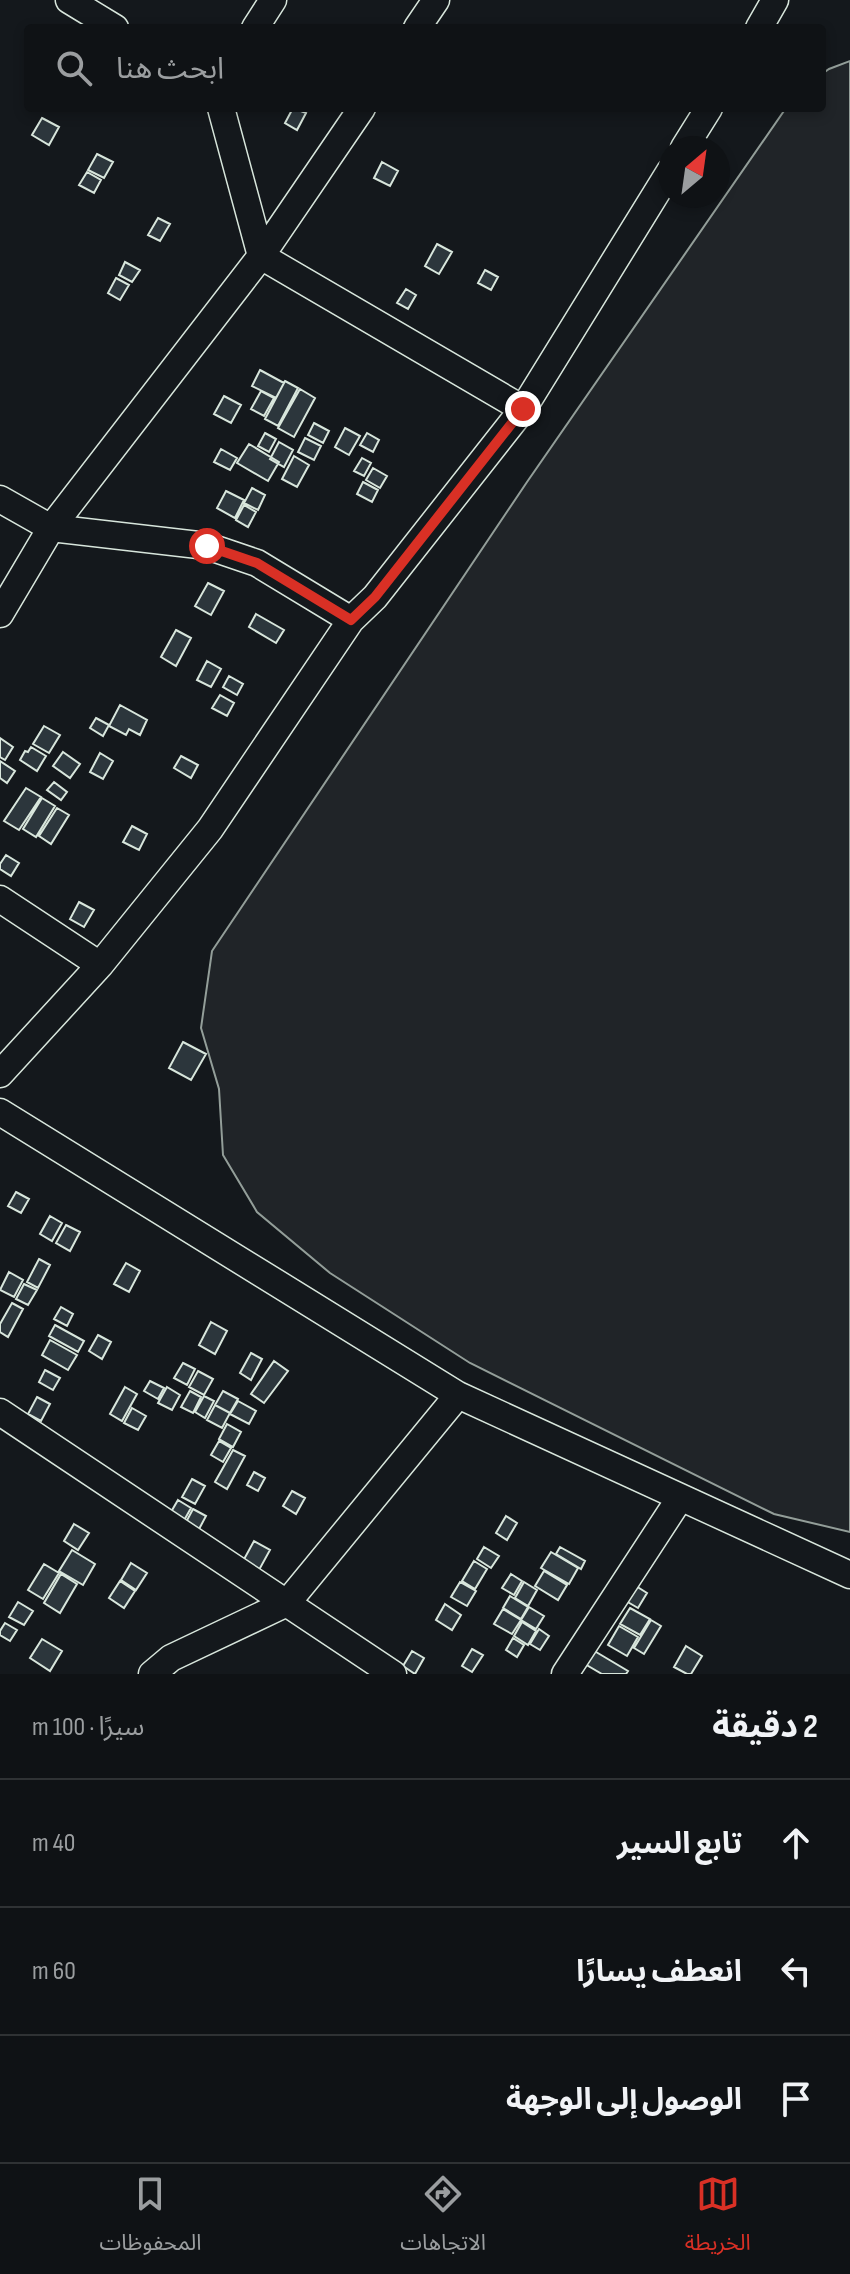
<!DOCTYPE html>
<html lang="ar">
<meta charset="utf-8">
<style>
body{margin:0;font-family:"Sofia Sans Condensed","Noto Sans Arabic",sans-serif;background:#181b1e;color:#f1f3f6;direction:rtl}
.compass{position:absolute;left:658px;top:136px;width:72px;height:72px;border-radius:50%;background:#0f1215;box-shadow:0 4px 12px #0003;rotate:29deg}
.stop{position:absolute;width:24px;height:24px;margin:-18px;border:6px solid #d93025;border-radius:50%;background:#fff}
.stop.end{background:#d93025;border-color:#fff;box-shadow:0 2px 8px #0008}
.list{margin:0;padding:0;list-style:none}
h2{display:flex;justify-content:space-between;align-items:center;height:104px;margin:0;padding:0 32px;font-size:34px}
h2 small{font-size:26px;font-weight:400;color:#9b9ea0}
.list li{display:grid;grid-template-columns:52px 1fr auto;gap:24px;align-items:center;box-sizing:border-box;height:128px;padding:0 32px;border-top:2px solid #2f3234}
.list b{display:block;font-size:30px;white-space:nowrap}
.list em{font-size:26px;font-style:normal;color:#9b9ea0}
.icon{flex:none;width:44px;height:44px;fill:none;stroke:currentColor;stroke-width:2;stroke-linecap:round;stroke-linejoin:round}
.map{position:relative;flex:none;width:850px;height:1674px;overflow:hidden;direction:ltr}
.search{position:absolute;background:#0f1215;box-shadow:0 4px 12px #0003;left:24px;right:24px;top:24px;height:88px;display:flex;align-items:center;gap:20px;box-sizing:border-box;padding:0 28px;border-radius:8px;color:#9b9ea0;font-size:30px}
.sheet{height:488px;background:#0f1215}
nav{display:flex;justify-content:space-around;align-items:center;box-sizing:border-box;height:112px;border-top:2px solid #2f3234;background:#0f1215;font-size:22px;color:#9b9ea0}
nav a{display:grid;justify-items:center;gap:4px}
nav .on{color:#d93025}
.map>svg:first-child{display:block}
</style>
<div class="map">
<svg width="850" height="1674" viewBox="0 0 850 1674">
<rect width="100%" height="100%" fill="#14181c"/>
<path fill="#202428" stroke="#939e99" stroke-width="2" d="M850 61V1532L774 1514 470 1363 330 1273 257 1212 223 1155 219 1089 201 1028 212 951 527 482 786 108H822V74L829 69Z"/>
<path fill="#2c363c" stroke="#d8e6dc" stroke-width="2" d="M293 108 306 113 297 130 285 123Z
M42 118 59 127 49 145 32 135Z
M97 154 113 162 104 178 88 170Z
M382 162 398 171 390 186 374 178Z
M87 172 101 180 94 193 79 185Z
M158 218 170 224 160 241 148 235Z
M437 244 452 252 439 274 425 266Z
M125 262 140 270 132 282 119 275Z
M485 270 498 277 491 290 478 283Z
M116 278 129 285 120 300 108 293Z
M406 289 416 295 408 309 397 303Z
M260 370 284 383 276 398 252 386Z
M285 381 298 388 278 426 265 419Z
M300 389 315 398 294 437 278 428Z
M261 391 274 398 264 416 251 409Z
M224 396 241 405 231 423 214 414Z
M314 423 329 431 323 443 308 435Z
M345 428 360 436 349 455 335 447Z
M265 433 276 439 269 452 258 446Z
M367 433 379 440 373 452 360 445Z
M305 438 321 446 314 460 298 452Z
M279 442 293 450 284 467 270 459Z
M249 444 279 462 268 481 237 463Z
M221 449 237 458 230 470 214 462Z
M294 456 309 465 297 487 282 479Z
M362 458 371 463 364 476 354 471Z
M373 468 387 476 380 488 366 480Z
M363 482 378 490 372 502 357 494Z
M252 488 265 495 258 510 244 503Z
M226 491 244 500 235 518 217 508Z
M244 505 256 512 248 527 236 520Z
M208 583 224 591 211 615 195 606Z
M256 614 284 630 276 643 249 627Z
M176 630 191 638 176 666 161 657Z
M207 661 221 669 211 687 197 680Z
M229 676 243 684 237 695 223 687Z
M220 695 234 703 227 716 212 708Z
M120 705 147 720 140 735 129 729 126 735 109 726Z
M96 718 109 725 103 736 90 728Z
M44 726 60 735 49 753 33 744Z
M0 738 13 747 5 760 0 757Z
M31 747 46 756 37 771 20 760 25 751 28 752Z
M63 752 80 764 70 778 53 766Z
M100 753 113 761 103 779 90 772Z
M181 756 198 765 191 778 174 768Z
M0 761 15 771 7 783 0 778Z
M54 782 67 792 61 800 47 790Z
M26 788 41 797 19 830 4 821Z
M42 798 55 806 36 837 23 829Z
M57 808 69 815 51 844 39 836Z
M132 826 147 834 139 850 123 842Z
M6 855 19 863 11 876 0 869V864Z
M79 902 94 910 84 927 70 919Z
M183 1042 206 1054 191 1080 169 1068Z
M16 1192 29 1199 21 1213 8 1206Z
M50 1216 62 1223 52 1241 40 1234Z
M66 1225 80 1232 70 1251 56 1243Z
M39 1259 50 1265 38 1288 27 1282Z
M126 1263 140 1271 129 1292 114 1284Z
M9 1272 23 1280 14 1297 0 1290Z
M24 1284 37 1290 28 1305 16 1299Z
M12 1303 23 1309 8 1337 0 1332V1324Z
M61 1307 73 1314 67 1326 54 1319Z
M211 1322 227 1331 215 1354 199 1345Z
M55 1325 84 1341 78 1352 49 1336Z
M98 1335 111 1342 102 1359 89 1351Z
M50 1340 77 1355 68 1370 42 1355Z
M251 1353 262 1359 251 1380 240 1373Z
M274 1361 288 1371 264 1403 251 1394Z
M183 1363 195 1369 187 1385 174 1378Z
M45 1370 60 1378 53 1390 39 1382Z
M198 1371 213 1379 204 1395 189 1387Z
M150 1381 164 1388 158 1399 144 1391Z
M125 1387 137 1394 122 1421 110 1414Z
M167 1387 180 1395 172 1410 158 1403Z
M190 1391 201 1397 193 1413 181 1407Z
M223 1391 238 1399 230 1413 215 1405Z
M204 1396 214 1401 205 1418 195 1412Z
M37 1397 50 1404 41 1421 28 1414Z
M238 1401 256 1411 249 1424 230 1414Z
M215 1405 230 1413 222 1428 207 1420Z
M132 1408 146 1416 138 1430 124 1423Z
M227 1424 241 1432 233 1447 219 1439Z
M219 1441 231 1448 223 1462 211 1455Z
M233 1450 245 1456 227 1489 215 1482Z
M254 1472 265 1478 258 1491 247 1485Z
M192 1479 205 1486 195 1504 182 1497Z
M292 1491 305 1498 296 1514 283 1506Z
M178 1500 191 1508 182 1524 168 1517Z
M193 1509 206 1516 198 1531 185 1524Z
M506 1516 517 1523 507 1540 496 1533Z
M74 1524 89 1533 78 1550 64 1541Z
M254 1541 270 1550 259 1570 243 1561Z
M484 1547 499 1556 491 1568 477 1559Z
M560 1547 585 1561 581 1569 556 1554Z
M72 1550 95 1564 83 1585 59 1571Z
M551 1552 578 1568 569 1584 541 1568Z
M474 1561 487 1569 475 1589 462 1581Z
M131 1563 147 1573 136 1590 121 1580Z
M44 1564 59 1573 43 1599 28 1590Z
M544 1571 567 1585 558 1600 535 1586Z
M61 1574 77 1584 60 1613 44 1603Z
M511 1574 522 1581 514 1595 502 1588Z
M120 1581 135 1591 124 1608 109 1598Z
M628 1581 647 1593 638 1608 619 1597Z
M460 1582 476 1591 467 1606 451 1597Z
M524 1582 537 1590 528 1606 515 1598Z
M510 1596 528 1607 521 1619 503 1608Z
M18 1602 33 1611 24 1625 9 1617Z
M445 1604 461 1615 452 1630 436 1620Z
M529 1607 544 1616 536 1629 521 1620Z
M630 1608 650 1619 640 1635 620 1624Z
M503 1609 521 1620 512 1634 494 1624Z
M651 1620 661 1626 644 1654 634 1648Z
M522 1622 536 1631 528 1645 514 1636Z
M5 1623 17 1630 10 1641 0 1635V1631Z
M619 1626 638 1637 627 1656 608 1645Z
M539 1629 549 1636 540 1650 530 1644Z
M513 1638 524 1645 517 1657 506 1650Z
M42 1639 62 1651 50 1671 30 1658Z
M586 1646 628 1671 626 1674H602L578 1660Z
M686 1646 702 1656 691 1674H687L674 1667Z
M472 1649 483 1655 472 1672 462 1666Z
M412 1651 424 1658 415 1674 403 1666Z"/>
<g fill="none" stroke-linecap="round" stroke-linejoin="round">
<g stroke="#d8e6dc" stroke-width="29">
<path id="street" d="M69 0 115 28
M255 28 273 0
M417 28 436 0
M759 28 775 0
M362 108 261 256 523 409
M684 148 709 108
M0 499 51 528 207 546 257 563 351 620
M0 614 51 528 261 256 221 108
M0 899 100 965
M0 1074 100 965 210 829 351 620 375 597 523 409 670 171
M0 1112 458 1395 850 1575
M0 1412 393 1674
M152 1674 171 1658 287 1603 458 1395
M565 1674 680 1498"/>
</g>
<use href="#street" stroke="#14181c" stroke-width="26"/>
</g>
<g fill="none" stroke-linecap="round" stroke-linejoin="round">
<path stroke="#d93025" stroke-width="10" d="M207 546 257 563 351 620 375 597 523 409"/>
</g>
</svg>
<svg class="compass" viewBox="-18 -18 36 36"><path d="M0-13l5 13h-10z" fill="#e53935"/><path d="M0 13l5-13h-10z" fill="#9b9ea0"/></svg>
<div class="stop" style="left:207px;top:546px"></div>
<div class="stop end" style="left:523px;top:409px"></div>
<div class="search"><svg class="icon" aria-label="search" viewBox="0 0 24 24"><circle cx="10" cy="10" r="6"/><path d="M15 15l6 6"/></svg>ابحث هنا</div>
</div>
<section class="sheet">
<h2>2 دقيقة<small>سيرًا · 100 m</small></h2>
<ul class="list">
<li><svg class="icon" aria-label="ahead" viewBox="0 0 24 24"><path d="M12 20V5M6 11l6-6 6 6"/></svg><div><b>تابع السير</b></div><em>40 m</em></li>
<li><svg class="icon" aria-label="left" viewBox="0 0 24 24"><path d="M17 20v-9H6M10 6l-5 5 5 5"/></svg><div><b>انعطف يسارًا</b></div><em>60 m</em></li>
<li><svg class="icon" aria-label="arrive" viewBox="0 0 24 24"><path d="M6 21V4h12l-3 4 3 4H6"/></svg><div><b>الوصول إلى الوجهة</b></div></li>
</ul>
</section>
<nav>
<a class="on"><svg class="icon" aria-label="map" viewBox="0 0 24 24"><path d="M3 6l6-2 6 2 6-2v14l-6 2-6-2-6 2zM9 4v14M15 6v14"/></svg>الخريطة</a>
<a><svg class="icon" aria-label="directions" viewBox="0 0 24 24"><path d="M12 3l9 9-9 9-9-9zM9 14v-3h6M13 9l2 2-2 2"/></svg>الاتجاهات</a>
<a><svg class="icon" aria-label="saved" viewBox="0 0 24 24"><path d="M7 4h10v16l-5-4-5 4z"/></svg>المحفوظات</a>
</nav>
